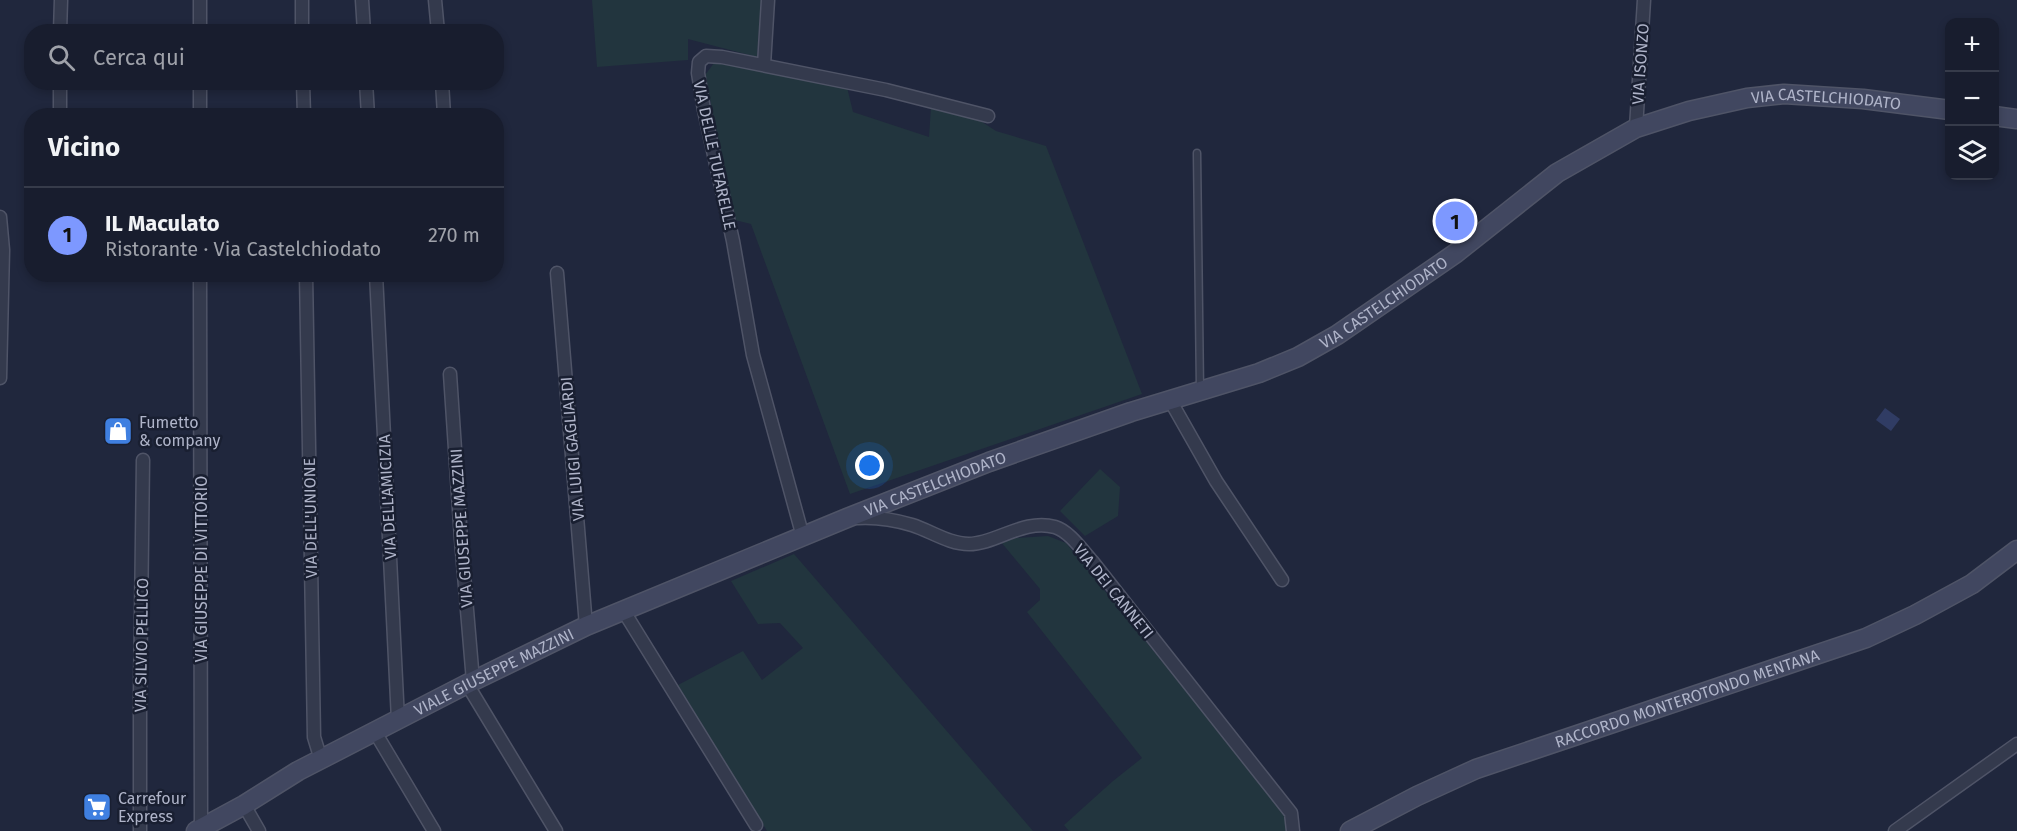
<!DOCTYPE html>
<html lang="it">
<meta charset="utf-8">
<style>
body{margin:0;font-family:"Fira Sans",sans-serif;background:#212636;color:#f1f3f6}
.controls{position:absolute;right:18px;top:18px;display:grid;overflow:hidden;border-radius:12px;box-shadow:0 3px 9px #0003}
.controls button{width:54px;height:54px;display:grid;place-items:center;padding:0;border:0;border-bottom:2px solid #363b4a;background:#181d2e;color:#f1f3f6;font:30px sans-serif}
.you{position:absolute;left:870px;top:466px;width:21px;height:21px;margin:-15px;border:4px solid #fff;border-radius:50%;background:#1a73e8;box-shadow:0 0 0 9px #1a73e833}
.badge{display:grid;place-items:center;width:39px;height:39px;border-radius:50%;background:#7d98ff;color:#111;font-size:20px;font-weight:700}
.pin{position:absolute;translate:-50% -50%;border:3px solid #fff;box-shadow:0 2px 6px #0006}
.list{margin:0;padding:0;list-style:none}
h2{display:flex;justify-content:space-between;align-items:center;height:78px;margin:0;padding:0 24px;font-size:26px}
h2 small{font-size:20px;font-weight:400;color:#9fa2aa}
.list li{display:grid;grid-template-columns:39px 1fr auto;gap:18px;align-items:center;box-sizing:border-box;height:96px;padding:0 24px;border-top:2px solid #363b4a}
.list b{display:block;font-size:22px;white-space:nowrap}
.list p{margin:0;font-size:20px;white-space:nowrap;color:#9fa2aa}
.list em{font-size:20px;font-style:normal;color:#9fa2aa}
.icon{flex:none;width:33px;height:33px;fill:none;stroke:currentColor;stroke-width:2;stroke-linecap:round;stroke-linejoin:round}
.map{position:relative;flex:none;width:2017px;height:831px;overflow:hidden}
.search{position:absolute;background:#181d2e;box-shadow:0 3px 9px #0003;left:24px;top:24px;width:480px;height:66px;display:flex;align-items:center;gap:15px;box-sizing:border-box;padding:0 21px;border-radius:24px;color:#9fa2aa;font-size:22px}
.panel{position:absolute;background:#181d2e;box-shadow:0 3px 9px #0003;left:24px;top:108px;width:480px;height:174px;border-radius:24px}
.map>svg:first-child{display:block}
</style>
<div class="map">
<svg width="2017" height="831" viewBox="0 0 2017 831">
<rect width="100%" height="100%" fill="#20273d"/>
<path fill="#22353e" d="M592 0H761L757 57 688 39V60L597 67Z
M724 61 847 87 853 112 929 137 931 107 979 120 996 131 1046 146 1142 394 850 494 751 224 735 220 705 75 714 63Z
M1100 469 1120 487 1118 516 1085 536 1060 511Z
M1048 536 1066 543 1288 817 1289 831H1069L1064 825 1113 781 1142 758 1027 612 1040 600V589L1001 542 1017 538Z
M794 554 1033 831H767L678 685 743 651 762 680 803 648 780 623 758 624 731 581Z"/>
<path fill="#303c64" d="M1885 408 1900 419 1891 431 1876 420Z"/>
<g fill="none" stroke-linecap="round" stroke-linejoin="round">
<g stroke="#4f5467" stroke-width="9">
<path id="lane" d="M1197 153 1200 390"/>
</g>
<g stroke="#4f5467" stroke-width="15">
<path id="street" d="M200 0V32
M302 0V32
M362 0 364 32
M435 0 438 32
M60 32 61 0
M764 65 768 0
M200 82V116
M303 82 304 116
M366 82 368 116
M442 82 444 115
M60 116V82
M1636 128 1644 0
M0 217 3 250 0 378
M557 273 586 626
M200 274 201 828
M306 274 314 737 321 760
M376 274 398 720
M450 374 461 539 473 681
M1170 400 1216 481 1282 580
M858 518C876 517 895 520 912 525 931 531 949 544 969 544 996 544 1024 518 1055 527 1069 531 1082 550 1092 561L1291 813 1293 831
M803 537 753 355 733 241 704 110 698 73 699 62 706 56 722 57 886 90 988 116
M623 610 756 825
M467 684 556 831
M375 732 434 831
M244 805 259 831
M140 831V695L143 460
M1895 831 2017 744"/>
</g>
<g stroke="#4f5467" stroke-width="21">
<g id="secondary">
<path d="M1994 116 2017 119"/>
<path id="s1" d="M196 831 244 805 298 771 467 684 586 626 847 518 989 462 1131 412 1259 373 1298 357 1337 335 1456 253 1557 173 1636 128 1689 111 1747 98 1784 94 1863 99 1950 110"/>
<path id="s2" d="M1350 831 1417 796 1476 769 1866 638 1915 615 1972 584 2017 550"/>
</g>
</g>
<use href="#lane" stroke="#343a4d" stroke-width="6"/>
<use href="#street" stroke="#343a4d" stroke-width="12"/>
<use href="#secondary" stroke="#414760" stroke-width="18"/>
</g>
<defs>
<g id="shop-square" transform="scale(1.5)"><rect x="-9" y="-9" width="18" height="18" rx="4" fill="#3f7fe0" stroke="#191f31"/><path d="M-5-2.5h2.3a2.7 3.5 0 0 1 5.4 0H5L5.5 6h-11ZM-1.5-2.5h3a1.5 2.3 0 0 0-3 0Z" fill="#fff"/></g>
<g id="supermarket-square" transform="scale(1.5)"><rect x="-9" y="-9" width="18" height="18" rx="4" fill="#3f7fe0" stroke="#191f31"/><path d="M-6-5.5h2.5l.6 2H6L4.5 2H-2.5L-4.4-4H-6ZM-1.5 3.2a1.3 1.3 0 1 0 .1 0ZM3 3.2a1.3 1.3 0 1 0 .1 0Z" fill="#fff"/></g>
</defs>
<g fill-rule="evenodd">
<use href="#shop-square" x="118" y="431"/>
<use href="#supermarket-square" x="97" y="807"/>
</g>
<g text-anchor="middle" stroke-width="5" stroke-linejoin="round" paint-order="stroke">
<g font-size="16" fill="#afb4c9" stroke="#191f31">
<text transform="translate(1640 64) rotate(-86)" y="6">VIA ISONZO</text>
<text dy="6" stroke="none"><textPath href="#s1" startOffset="1806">VIA CASTELCHIODATO</textPath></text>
<text transform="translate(715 155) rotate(78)" y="6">VIA DELLE TUFARELLE</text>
<text dy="6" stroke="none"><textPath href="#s1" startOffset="1304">VIA CASTELCHIODATO</textPath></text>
<text transform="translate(572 449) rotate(-95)" y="6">VIA LUIGI GAGLIARDI</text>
<text dy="6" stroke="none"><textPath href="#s1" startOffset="818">VIA CASTELCHIODATO</textPath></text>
<text transform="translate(387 497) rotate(-93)" y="6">VIA DELL'AMICIZIA</text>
<text transform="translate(310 518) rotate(-91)" y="6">VIA DELL'UNIONE</text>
<text transform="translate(461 528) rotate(-94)" y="6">VIA GIUSEPPE MAZZINI</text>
<text transform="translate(201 569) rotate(-90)" y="6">VIA GIUSEPPE DI VITTORIO</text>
<text transform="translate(1114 591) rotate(51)" y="6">VIA DEI CANNETI</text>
<text transform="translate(141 645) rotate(-89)" y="6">VIA SILVIO PELLICO</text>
<text dy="6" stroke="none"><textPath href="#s1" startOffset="338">VIALE GIUSEPPE MAZZINI</textPath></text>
<text dy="6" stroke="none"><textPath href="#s2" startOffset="363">RACCORDO MONTEROTONDO MENTANA</textPath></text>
</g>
<g font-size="16" fill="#afb4c9" stroke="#191f31" text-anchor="start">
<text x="139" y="428">Fumetto<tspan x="139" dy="18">&amp; company</tspan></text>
<text x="118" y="804">Carrefour<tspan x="118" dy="18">Express</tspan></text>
</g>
</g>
</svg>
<div class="controls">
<button>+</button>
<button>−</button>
<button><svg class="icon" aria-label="layers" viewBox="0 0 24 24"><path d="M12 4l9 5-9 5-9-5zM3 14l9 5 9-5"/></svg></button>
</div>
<div class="you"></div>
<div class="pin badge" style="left:1455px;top:221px">1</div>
<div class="search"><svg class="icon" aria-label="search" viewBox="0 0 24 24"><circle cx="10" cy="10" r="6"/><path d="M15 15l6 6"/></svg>Cerca qui</div>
<section class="panel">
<h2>Vicino<small></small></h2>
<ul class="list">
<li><span class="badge">1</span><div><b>IL Maculato</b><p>Ristorante · Via Castelchiodato</p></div><em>270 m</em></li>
</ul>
</section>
</div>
